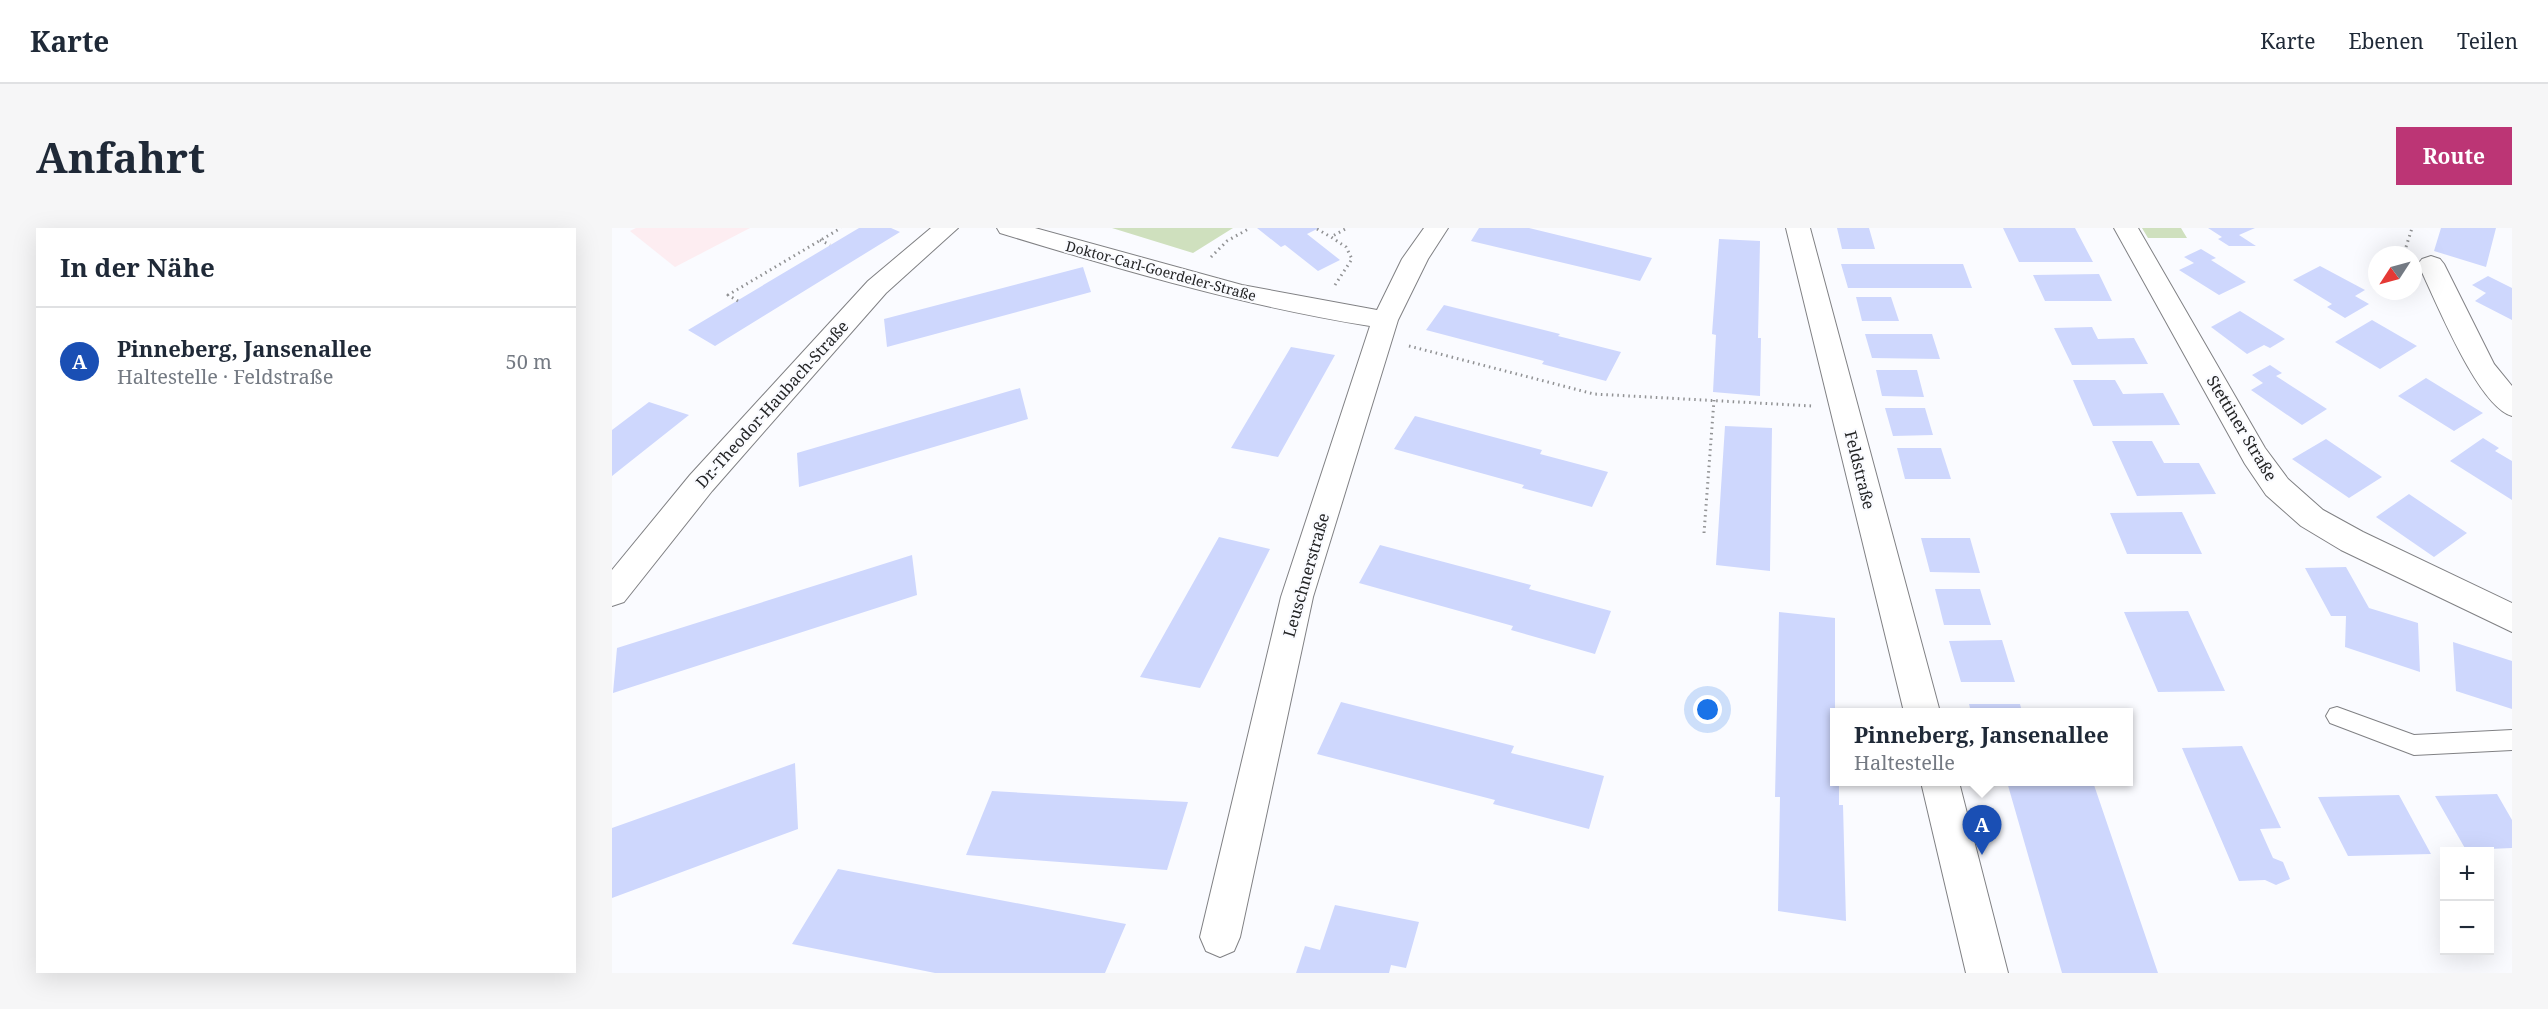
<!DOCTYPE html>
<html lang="de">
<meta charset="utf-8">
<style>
body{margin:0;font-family:"Noto Serif",serif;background:#f6f6f7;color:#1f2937}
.controls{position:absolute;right:18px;bottom:18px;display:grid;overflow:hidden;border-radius:0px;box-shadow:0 6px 24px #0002}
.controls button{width:54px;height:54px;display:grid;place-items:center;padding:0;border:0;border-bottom:2px solid #e0e1e3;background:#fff;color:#1f2937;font:30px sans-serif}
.compass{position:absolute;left:1756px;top:18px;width:54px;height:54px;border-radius:50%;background:#fff;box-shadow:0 6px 24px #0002;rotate:234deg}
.you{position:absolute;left:1096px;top:482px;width:21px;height:21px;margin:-15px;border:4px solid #fff;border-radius:50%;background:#1a73e8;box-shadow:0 0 0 9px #1a73e833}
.badge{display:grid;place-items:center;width:39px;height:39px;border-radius:50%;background:#bc3575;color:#fff;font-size:20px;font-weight:700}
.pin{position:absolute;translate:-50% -50px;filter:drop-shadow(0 2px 3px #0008)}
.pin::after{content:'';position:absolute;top:32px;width:21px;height:18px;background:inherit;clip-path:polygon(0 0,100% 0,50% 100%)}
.popup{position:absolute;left:1218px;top:480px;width:303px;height:78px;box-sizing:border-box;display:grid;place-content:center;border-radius:0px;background:#fff;filter:drop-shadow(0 2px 4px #0005);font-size:20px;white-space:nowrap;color:#747a83}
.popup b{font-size:22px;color:#1f2937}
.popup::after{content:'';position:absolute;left:50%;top:100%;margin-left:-12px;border:12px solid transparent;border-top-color:#fff}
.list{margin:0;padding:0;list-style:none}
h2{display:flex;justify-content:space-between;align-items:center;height:78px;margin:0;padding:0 24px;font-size:26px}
h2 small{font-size:20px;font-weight:400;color:#747a83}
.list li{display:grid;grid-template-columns:39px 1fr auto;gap:18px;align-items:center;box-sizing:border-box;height:108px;padding:0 24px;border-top:2px solid #e0e1e3}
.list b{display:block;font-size:22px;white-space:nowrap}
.list p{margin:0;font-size:20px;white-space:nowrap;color:#747a83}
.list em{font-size:20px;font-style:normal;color:#747a83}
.map{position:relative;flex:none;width:1900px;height:745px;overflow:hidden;border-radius:0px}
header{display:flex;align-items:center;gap:36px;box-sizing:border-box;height:84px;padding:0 30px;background:#fff;border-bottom:2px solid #e0e1e3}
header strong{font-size:28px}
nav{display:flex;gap:33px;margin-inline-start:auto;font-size:21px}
.intro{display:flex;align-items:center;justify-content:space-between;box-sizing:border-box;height:144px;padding:0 36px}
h1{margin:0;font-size:42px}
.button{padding:15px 27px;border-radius:0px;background:#bc3575;color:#fff;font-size:21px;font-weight:700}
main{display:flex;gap:36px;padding:0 36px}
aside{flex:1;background:#fff;border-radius:0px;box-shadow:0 6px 24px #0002}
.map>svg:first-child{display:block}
</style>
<header>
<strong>Karte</strong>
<nav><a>Karte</a><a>Ebenen</a><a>Teilen</a></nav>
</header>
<div class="intro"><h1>Anfahrt</h1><a class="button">Route</a></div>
<main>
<aside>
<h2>In der Nähe<small></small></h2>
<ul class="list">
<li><span class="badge" style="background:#1a4fb4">A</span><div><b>Pinneberg, Jansenallee</b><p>Haltestelle · Feldstraße</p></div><em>50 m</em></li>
</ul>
</aside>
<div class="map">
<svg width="1900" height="745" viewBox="0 0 1900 745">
<rect width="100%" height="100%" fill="#fafbff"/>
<path fill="#fdedf1" d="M24 0H138L63 39 18 3Z"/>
<path fill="#cfe0be" d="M500 0H621L581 25Z
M1530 0H1569L1575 10H1536Z"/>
<path fill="#ced7fd" d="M247 0H279L288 4 103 118 76 102Z
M645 0H707L695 6 728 32 706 43 673 17 669 19Z
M867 0H917L1040 30 1028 53 859 13Z
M1225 0H1257L1263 21H1230Z
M1391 0H1463L1481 34H1407Z
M1596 0H1643L1627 7 1644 18H1617L1606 11 1610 9Z
M1829 0H1884L1874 39 1822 23Z
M1107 11 1148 13 1146 110H1149L1148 168 1101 164 1104 107 1100 106Z
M1589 21 1604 30 1599 32 1634 54 1607 67 1567 42 1582 35 1572 29Z
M1229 36H1351L1360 60H1236Z
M1708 38 1753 62 1743 68 1757 76 1733 90 1715 79 1720 76 1681 52Z
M471 39 479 64 275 119 272 91Z
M1487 46 1500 73H1433L1421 47Z
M1876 48 1900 60V92L1863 73 1874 65 1860 57Z
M1244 69H1279L1287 93H1250Z
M832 77 948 106 946 108 1009 124 994 153 930 136 932 133 814 102Z
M1628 83 1673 111 1658 120 1652 117 1635 126 1599 99Z
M1760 92 1805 118 1768 141 1723 114Z
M1480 99 1486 111 1522 110 1536 136 1460 137 1442 100Z
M1253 106H1320L1328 131 1260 130Z
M679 119 723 127 666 229 619 220Z
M1658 137 1670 145 1664 148 1715 181 1690 197 1639 162 1651 155 1640 147Z
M1264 142H1305L1312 169 1270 168Z
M1814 150 1871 185 1842 203 1786 168Z
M1461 152H1503L1511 166 1551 165 1568 197 1481 198Z
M408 160 416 191 187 259 185 225Z
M37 174 77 187 0 248V202Z
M1273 180H1313L1321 207 1281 208Z
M803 188 930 222 928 226 996 244 980 279 910 260 912 257 782 221Z
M1113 198 1160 200 1158 343 1104 337Z
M1871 210 1887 220 1883 223 1900 233V272L1838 233Z
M1714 211 1770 249 1737 270 1680 231Z
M1500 213H1540L1552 235H1587L1604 266 1525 268Z
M1285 220H1329L1339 251H1293Z
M1797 266 1855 305 1822 329 1764 289Z
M1570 284 1590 326H1515L1498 285Z
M607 309 658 321 588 460 528 449Z
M1309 310H1358L1368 345 1318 344Z
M768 317 919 357 917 361 999 383 983 426 899 402 901 398 747 355Z
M300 327 305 367 1 465 5 420Z
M1734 339 1757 380 1806 395 1808 444 1733 419 1734 388H1719L1693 340Z
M1323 361H1368L1379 397H1332Z
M1576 383 1613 463 1546 464 1512 384Z
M1167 384 1223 390V554H1227V577H1231L1234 693 1166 683 1168 569H1163Z
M1390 412 1403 454H1349L1337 413Z
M1841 414 1900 433V481L1844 463Z
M729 474 902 518 899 525 992 548 977 601 881 576 883 572 705 526Z
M1357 476H1408L1410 484H1359Z
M1630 518 1669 600 1648 601 1661 630 1671 634 1678 651 1664 657 1653 652 1627 653 1570 520Z
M183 535 186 601 0 670V600Z
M1395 554H1481L1546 745H1450Z
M380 563 481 569 576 574 555 642 354 627Z
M1885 566 1900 592V620L1854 622 1823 568Z
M1787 567 1819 626 1736 628 1706 569Z
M226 641 477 689 514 696 493 745H323L180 716Z
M723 677 807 694 794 740 779 737 777 745H684L693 718 708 722Z"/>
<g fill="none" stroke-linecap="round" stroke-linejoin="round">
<g stroke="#808184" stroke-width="2">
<path id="lane" d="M1725 479 1802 507 1900 502V522L1802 527 1718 495 1714 488 1718 481Z"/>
</g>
<g stroke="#808184" stroke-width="2">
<path id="street" d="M319 0H346L274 65 100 263 12 374 0 378V342L78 247 256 53Z
M385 0H423L630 57 765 82 790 31 812 0H836L816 31 786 92 701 369 628 709 622 723 608 729 594 723 588 709 669 369 758 98C632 78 510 42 388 5Z
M1174 0H1198L1328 484H1292Z
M1502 0H1526L1653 220 1676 251 1711 282 1751 304 1900 375V404L1729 322 1689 298 1654 267 1633 236Z
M1819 28 1828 31 1832 36 1882 136 1900 158V188C1865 178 1823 70 1806 36L1810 31Z
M1309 554H1347L1396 745H1354Z"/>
</g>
<path stroke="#919294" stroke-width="3" stroke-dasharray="1.5 4" stroke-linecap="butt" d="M705 1 719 9
M208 12 218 17
M1794 19 1800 0
M599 29 615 13 638 0
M723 57 740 31 734 19 719 9 735 0
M126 73 116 67 229 0
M797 118 982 166 1200 178
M1092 305 1102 172"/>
<use href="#lane" fill="#fff" fill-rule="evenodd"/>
<use href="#street" fill="#fff" fill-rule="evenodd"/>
</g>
<g text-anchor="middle" stroke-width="4.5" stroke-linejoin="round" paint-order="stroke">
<g font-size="14" fill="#242526" stroke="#fafbff">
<text transform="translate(549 43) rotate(15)" y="5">Doktor-Carl-Goerdeler-Straße</text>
</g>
<g font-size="16" fill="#242526" stroke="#fafbff">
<text transform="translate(160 176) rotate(-48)" y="6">Dr.-Theodor-Haubach-Straße</text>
<text transform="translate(1630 200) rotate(59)" y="6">Stettiner Straße</text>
<text transform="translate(1248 242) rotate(76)" y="6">Feldstraße</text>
<text transform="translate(694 347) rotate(-74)" y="6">Leuschnerstraße</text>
</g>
</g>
</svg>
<div class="controls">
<button>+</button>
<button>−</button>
</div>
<svg class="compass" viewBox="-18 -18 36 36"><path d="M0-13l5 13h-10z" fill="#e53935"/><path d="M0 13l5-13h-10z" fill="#747a83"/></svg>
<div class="you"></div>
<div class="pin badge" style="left:1370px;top:627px;background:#1a4fb4">A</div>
<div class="popup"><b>Pinneberg, Jansenallee</b>Haltestelle</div>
</div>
</main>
